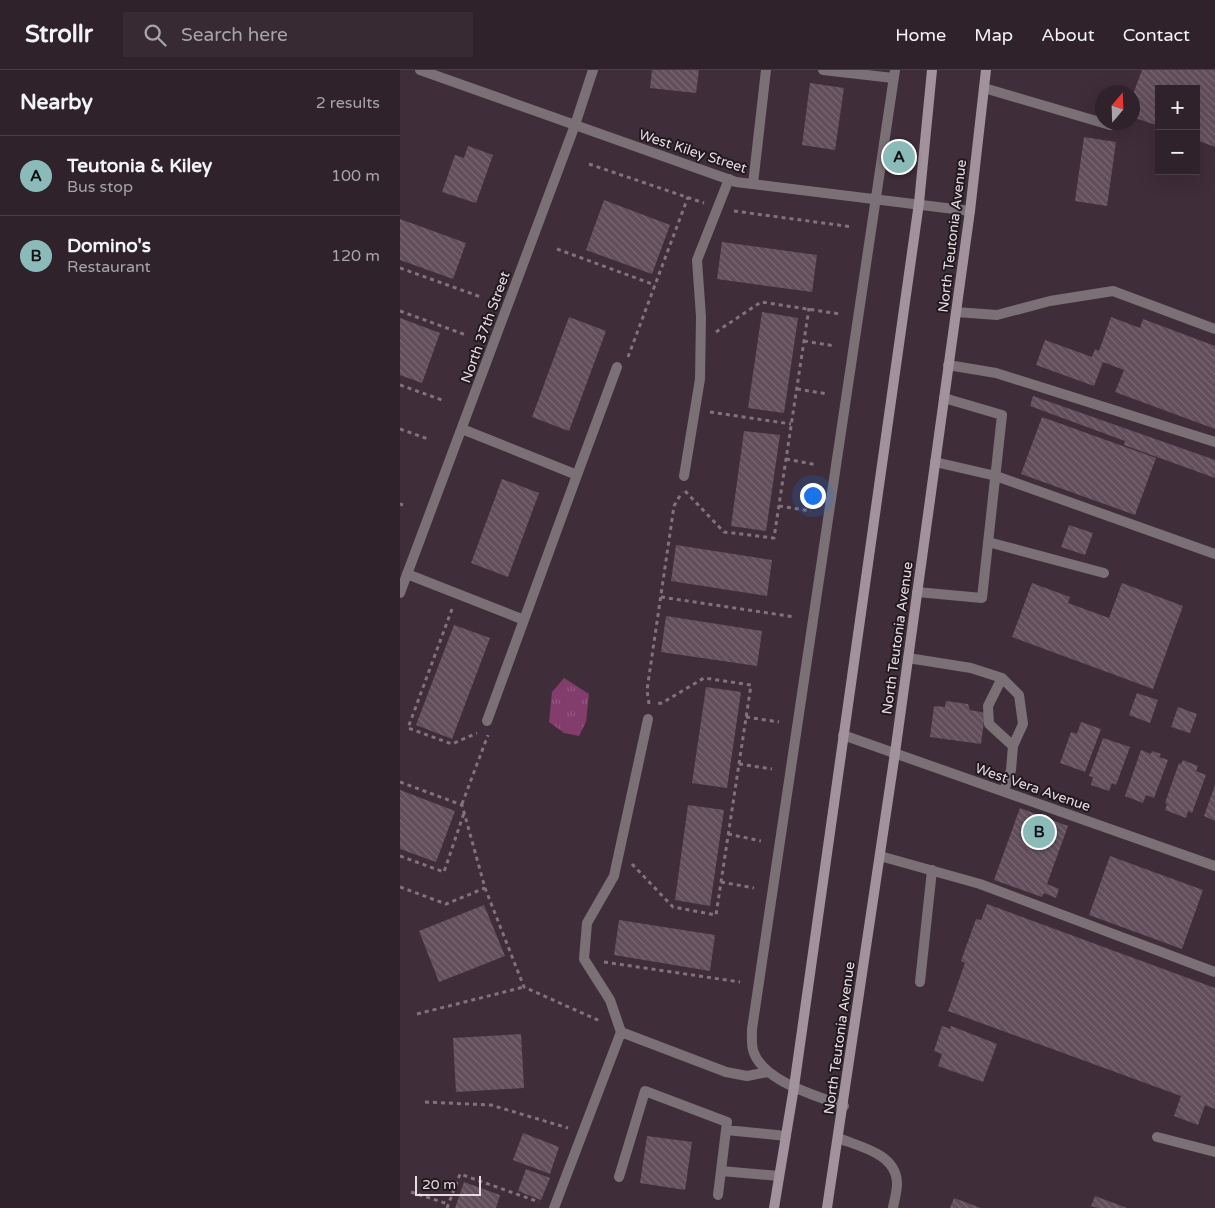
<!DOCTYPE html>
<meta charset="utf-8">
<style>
body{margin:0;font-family:"Varela Round",sans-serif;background:#372a33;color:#f1f3f6}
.controls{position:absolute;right:15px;top:15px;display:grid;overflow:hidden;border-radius:0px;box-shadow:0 5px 20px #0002}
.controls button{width:45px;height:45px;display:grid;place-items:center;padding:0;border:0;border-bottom:1px solid #4a3f47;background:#2f222b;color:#f1f3f6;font:25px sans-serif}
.compass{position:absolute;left:695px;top:15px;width:45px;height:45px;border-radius:50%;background:#2f222b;box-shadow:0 5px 20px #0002;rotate:19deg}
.scale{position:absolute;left:15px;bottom:12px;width:66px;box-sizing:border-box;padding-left:5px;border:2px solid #e8dce3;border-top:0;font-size:14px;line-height:18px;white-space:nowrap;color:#e8dce3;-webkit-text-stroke:4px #21191e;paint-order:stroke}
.you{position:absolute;left:412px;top:425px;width:18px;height:18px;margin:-12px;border:4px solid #fff;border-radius:50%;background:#1a73e8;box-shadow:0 0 0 8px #1a73e833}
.badge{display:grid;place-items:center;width:32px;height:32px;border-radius:50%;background:#8bbbb9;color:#111;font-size:16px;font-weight:700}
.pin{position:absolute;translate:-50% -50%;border:2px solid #fff;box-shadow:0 1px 5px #0006}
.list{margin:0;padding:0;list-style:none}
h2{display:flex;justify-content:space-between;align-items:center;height:65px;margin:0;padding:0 20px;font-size:21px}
h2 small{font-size:16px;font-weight:400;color:#a7a4a9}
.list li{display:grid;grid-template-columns:32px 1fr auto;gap:15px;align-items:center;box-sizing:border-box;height:80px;padding:0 20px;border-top:1px solid #4a3f47}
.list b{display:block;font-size:19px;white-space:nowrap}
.list p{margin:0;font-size:16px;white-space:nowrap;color:#a7a4a9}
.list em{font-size:16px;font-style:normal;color:#a7a4a9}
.icon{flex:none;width:28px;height:28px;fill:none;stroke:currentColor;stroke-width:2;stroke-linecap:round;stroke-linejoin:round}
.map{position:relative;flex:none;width:815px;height:1138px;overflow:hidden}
header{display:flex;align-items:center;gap:30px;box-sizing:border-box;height:70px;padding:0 25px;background:#2f222b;border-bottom:1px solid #4a3f47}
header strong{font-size:24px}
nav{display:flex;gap:28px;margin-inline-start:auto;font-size:18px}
.search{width:350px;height:45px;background:#372a33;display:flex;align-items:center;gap:12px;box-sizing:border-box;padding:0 18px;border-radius:0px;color:#a7a4a9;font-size:19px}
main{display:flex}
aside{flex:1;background:#2f222b}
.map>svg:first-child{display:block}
</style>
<header>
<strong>Strollr</strong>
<div class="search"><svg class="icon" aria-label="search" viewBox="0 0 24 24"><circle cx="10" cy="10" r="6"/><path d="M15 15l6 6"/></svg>Search here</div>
<nav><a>Home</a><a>Map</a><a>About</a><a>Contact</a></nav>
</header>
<main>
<aside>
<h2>Nearby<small>2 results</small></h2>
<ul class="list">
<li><span class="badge">A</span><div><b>Teutonia &amp; Kiley</b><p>Bus stop</p></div><em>100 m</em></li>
<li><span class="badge">B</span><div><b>Domino's</b><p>Restaurant</p></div><em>120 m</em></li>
</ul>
</aside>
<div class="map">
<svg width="815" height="1138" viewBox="0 0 815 1138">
<defs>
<pattern id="park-tufts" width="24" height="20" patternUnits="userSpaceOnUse" patternTransform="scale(1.25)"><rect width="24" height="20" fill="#823d6d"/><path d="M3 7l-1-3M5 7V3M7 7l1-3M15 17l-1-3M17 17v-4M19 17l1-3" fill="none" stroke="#945882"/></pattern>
<pattern id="building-back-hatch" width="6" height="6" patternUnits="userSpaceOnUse" patternTransform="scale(1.25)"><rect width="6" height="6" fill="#624e5b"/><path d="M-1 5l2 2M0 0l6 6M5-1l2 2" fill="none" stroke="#786772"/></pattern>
</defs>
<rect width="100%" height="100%" fill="#3f2d39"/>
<path fill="url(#park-tufts)" d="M164 608 189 624 186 652 179 666 164 663 149 652 152 622Z"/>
<path fill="url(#building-back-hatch)" d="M252 0H299L296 23 250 18Z
M742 0H815V77L796 70V19H759V56L732 47V27Z
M410 13 444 18 435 80 402 75Z
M684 67 716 72 707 136 675 131Z
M68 76 93 85 76 133 42 122 55 85 64 88Z
M204 130 270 155 252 204 186 180Z
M0 149 66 173 53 209 0 190Z
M322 172 417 185 412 222 317 209Z
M362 242 398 248 384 343 348 338Z
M169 247 206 261 169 361 132 347Z
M711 247 740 258 743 249 815 276V359L715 322 724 300 703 292 694 316 636 295 645 270 692 287 695 279 699 281Z
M0 248 40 263 22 313 0 305Z
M633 326 815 390V408L724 375 725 371 630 336Z
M642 347 756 388 735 445 621 404Z
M344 361 380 365 366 461 331 456Z
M102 409 139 423 108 507 71 493Z
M669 455 693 463 685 485 661 477Z
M276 475 372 490 367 526 271 511Z
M632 513 670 527 668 533 709 548 722 513 783 536 753 619 612 567Z
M266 546 362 561 357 596 261 582Z
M54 555 90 568 52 669 16 655Z
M306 617 341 622 327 718 292 713Z
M737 623 758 630 750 653 729 645Z
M546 631 568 634 570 640 585 643 581 674 530 667 534 636 545 637Z
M778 637 797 644 790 663 771 657Z
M681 652 701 659 685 702 660 693 671 662 677 664Z
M703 668 730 677 716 715 712 713 709 721 691 715 693 707 689 706Z
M741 680 751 684 752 681 761 684 759 687 768 690 754 728 746 725 743 733 725 726Z
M783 690 798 696 796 701 806 705 792 743 788 741 786 748 765 740 767 734 765 733 779 693 781 694Z
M815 715V751L804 746Z
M0 720 55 741 36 792 0 779Z
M288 735 324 740 310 836 275 830Z
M620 738 668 756 647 814 659 819 656 828 644 823 642 827 594 810Z
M710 786 803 820 782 879 689 845Z
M587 834 815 918V1039L805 1035 798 1055 774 1046 781 1026 548 941 565 893 561 891 576 849 581 850Z
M84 835 105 886 39 912 19 861Z
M219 850 315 865 310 901 214 885Z
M542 956 550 959 551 956 597 974 583 1012 538 996 542 984 534 981Z
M121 964 124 1018 56 1022 53 968Z
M123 1063 159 1077 150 1104 113 1090Z
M247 1066 292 1072 285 1120 240 1113Z
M126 1099 150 1108 141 1130 118 1121Z
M64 1112 100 1125 96 1138H55Z
M695 1126 727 1138H698L691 1136Z
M554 1128 581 1138H550Z"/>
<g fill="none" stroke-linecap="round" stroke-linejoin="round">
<path stroke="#82727c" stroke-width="3" stroke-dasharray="4 4" stroke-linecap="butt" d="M189 94 304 133
M334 141 453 157
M157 179 255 215
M0 198 81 227
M0 241 66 265
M316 262 361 232 440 244
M404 271 435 276
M228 287 288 127
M0 315 42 330
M397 319 428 324
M310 342 391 354
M0 359 28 369
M386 389 417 395
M285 421 324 462 374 468 409 238
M0 434 3 435
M379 436 411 441
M261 527 395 547
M52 539 8 658 52 674 77 663
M249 634 247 620 274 436 282 422
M346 647 379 652
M339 694 372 699
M0 712 62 735 85 818 124 917 200 951
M62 734 88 665
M328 764 361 771
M0 786 44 802 64 743
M232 794 273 837 316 845 351 615 304 608 262 633 255 634
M321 812 354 818
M0 817 46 834 85 818
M204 892 340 912
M17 944 124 917
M25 1032 91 1035 168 1058
M11 1122 48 1134
M47 1138 60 1104 139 1132"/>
<path stroke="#7a7076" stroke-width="10" d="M423 0 493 8
M584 18 710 55
M353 114 366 0
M556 242 597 245 650 231 713 221 815 259
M548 295 596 303 815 372
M62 359 177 405 87 651
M535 392 596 406 815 484
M177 405 217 297
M284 406 300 309 301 247 297 190 329 109
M588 472 704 503
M7 504 124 550
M517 522 582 528 602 345 544 328
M508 588 571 598 602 608 619 625 623 654 613 676 611 700 604 721
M602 608 588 636 589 654 613 676
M480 786 580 814 815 902
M520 912 532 800
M221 962 326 1002 347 1006 368 1002
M326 1060 386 1066
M757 1067 815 1082
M438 1068C461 1077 497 1084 497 1114 497 1122 494 1131 493 1138
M321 1101 379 1106
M219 1107 245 1021 327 1052 318 1125
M154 1138 221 962 210 930 184 889 187 853 214 806 248 649"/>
<path stroke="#7a7076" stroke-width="10" d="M20 0 336 112 570 141
M0 523 175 55 193 0
M443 665 815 796
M444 1036C417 1026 365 1012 354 983 351 977 352 966 352 959L495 0"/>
<path stroke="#a1929b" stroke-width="10" d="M374 1138 394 1017 519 133 532 0
M427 1138 495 683 570 141 586 0"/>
</g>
<g text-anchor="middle" stroke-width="4" stroke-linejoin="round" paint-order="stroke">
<g font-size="14" fill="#e8dce3" stroke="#21191e">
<text transform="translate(293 81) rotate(18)" y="5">West Kiley Street</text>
<text transform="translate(552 166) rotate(-83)" y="5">North Teutonia Avenue</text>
<text transform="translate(85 257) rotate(-70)" y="5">North 37th Street</text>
<text transform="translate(497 568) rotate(-82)" y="5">North Teutonia Avenue</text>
<text transform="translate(633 717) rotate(19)" y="5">West Vera Avenue</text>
<text transform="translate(439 968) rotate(-82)" y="5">North Teutonia Avenue</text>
</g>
</g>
</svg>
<div class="controls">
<button>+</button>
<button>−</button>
</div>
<svg class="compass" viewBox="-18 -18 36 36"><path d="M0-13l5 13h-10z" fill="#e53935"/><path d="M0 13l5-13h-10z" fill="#a7a4a9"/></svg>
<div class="scale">20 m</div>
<div class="you"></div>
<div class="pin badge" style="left:499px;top:87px">A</div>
<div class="pin badge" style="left:639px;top:762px">B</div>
</div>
</main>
